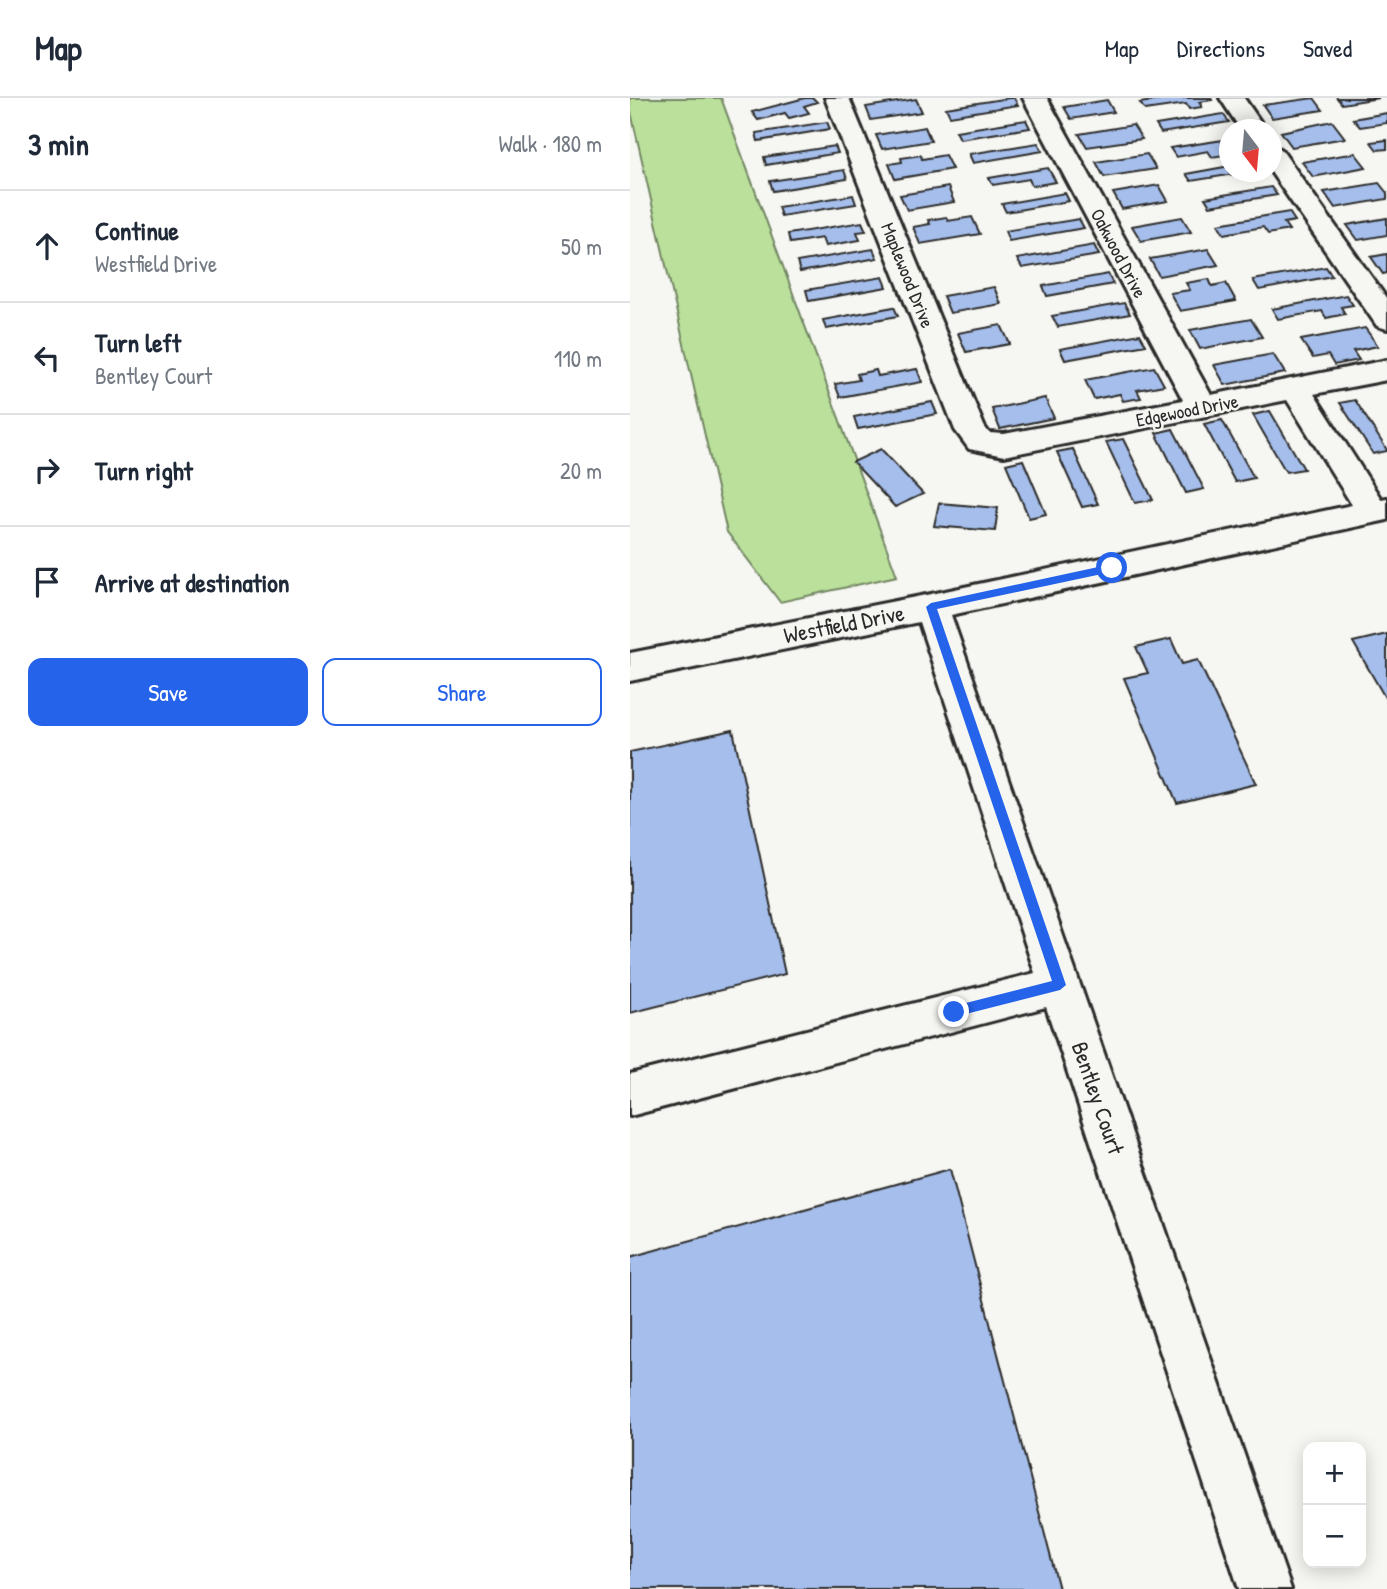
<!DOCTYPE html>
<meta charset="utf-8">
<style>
body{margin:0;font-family:"Patrick Hand",sans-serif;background:#f2f2f3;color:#1f2937}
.controls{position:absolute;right:21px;bottom:21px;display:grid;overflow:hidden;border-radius:14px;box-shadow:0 4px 18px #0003}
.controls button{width:63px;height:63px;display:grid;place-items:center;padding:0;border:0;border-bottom:2px solid #e0e1e3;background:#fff;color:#1f2937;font:35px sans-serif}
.compass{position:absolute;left:589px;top:21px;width:63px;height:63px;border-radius:50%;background:#fff;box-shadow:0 4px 18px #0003;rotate:164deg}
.stop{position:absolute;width:21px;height:21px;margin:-16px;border:5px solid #2563eb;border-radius:50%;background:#fff}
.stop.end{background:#2563eb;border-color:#fff;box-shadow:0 2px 7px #0008}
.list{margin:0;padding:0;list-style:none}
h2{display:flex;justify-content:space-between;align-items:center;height:91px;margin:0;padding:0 28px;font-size:30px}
h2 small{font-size:23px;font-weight:400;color:#747a83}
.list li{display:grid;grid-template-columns:46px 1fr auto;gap:21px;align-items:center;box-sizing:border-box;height:112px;padding:0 28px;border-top:2px solid #e0e1e3}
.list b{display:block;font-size:26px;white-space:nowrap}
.list p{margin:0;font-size:23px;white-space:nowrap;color:#747a83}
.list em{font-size:23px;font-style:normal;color:#747a83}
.actions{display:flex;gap:14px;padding:21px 28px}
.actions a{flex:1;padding:16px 0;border:2px solid #2563eb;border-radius:14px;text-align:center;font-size:24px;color:#2563eb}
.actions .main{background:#2563eb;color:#fff}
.icon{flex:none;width:38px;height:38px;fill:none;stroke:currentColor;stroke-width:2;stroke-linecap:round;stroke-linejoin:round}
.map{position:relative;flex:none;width:757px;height:1491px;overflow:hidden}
header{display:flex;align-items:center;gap:42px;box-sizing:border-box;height:98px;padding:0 35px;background:#fff;border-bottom:2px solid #e0e1e3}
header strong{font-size:33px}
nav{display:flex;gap:38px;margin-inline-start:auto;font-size:24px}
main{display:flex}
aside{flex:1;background:#fff}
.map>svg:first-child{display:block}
</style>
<header>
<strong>Map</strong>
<nav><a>Map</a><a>Directions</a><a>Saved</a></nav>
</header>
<main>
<aside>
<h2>3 min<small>Walk · 180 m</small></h2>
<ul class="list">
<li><svg class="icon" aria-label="ahead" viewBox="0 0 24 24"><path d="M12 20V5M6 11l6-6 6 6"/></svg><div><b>Continue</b><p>Westfield Drive</p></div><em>50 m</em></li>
<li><svg class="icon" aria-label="left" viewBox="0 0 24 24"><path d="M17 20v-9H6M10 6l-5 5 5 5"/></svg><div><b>Turn left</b><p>Bentley Court</p></div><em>110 m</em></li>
<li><svg class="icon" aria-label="right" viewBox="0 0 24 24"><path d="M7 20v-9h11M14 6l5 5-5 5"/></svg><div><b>Turn right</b></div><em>20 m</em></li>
<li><svg class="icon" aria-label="arrive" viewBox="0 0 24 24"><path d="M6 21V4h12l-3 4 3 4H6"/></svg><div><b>Arrive at destination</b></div></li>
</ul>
<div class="actions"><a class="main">Save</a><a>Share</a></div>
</aside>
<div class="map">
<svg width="757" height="1491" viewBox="0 0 757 1491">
<rect width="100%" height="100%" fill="#f6f6f2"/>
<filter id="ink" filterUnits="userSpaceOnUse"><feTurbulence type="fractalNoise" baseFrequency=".0143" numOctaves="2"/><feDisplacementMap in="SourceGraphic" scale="14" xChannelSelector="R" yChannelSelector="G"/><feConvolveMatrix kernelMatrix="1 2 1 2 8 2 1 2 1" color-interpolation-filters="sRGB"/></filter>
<g filter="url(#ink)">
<path fill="#bae09b" stroke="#728663" stroke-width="2" d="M0 0H91L267 478 150 504 97 434 0 10Z"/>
<path fill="#a5beeb" stroke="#2b2b2b" stroke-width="2" d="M175 0H183L187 4 174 8 179 15 159 20 155 15 128 22 122 14Z
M379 0H384L388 7 320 18 316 10Z
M541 0H581L582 2 569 4 572 9 559 11 556 6 515 12 510 5Z
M684 0 693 12 642 20 633 7Z
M707 0H749L712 6Z
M286 1 292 14 241 22 236 9Z
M477 2 484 14 441 21 434 9Z
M757 15V25L730 29 723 21Z
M593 16 599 24 531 35 526 27Z
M396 22 400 30 330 41 326 33Z
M702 23 715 40 662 49 651 34Z
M197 24 200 31 128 43 126 35Z
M503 27 512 41 457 49 449 36Z
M295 29 301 43 252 51 246 37Z
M600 41V56L582 59 578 53 546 59 540 50Z
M757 42V51L747 52 741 44Z
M408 45 413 53 343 65 339 56Z
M205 48 208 55 136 67 134 59Z
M725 55 736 69 683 79 672 64Z
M517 56 526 71 474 79 466 64Z
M291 57 292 61 315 57 322 71 265 81 259 66 272 64 271 60Z
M600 68V74H617L561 83 556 76Z
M418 70 426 84 402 88 399 81 363 87 359 80Z
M214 72 217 81 143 93 140 83Z
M749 85 757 95V101L705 110 694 94Z
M529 87 538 103 492 111 483 95Z
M318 89 324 104 277 112 270 97Z
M641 89 647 97 580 108 575 100Z
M435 95 439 103 376 114 372 106Z
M223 97 226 106 151 118 148 109Z
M659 114 665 123 654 125 659 132 638 136 633 129 594 136 588 126Z
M316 119 318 123 342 119 350 136 290 146 283 129 300 126 298 122Z
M552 119 561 134 511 143 502 128Z
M757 120V137L728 142 717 127Z
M449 121 454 130 379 143 375 133Z
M232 124 236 133 227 134 230 142 195 148 192 140 160 145 158 136Z
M464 147 469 157 392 170 387 161Z
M243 151 247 160 170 174 167 164Z
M578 151 588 167 529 178 520 161Z
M757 156V175L753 176 741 159Z
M696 169 702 178 629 192 623 182Z
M478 176 483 186 417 198 413 188Z
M253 179 257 189 179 203 176 192Z
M579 181 582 188 596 185 606 203 550 213 540 195 560 192 556 185Z
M364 189 371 206 320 215 313 198Z
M716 197 723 207 711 209 715 216 696 220 692 213 648 221 642 211Z
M494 205 500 216 428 229 422 218Z
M264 209 268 218 196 231 193 222Z
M621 221 632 239 570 251 560 232Z
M371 227 380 246 336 254 328 235Z
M735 230 748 248 723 253 729 262 704 267 698 257 683 260 671 242Z
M510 236 516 247 435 262 430 251Z
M643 256 655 275 595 287 584 267Z
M524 269 534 287 507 292 511 300 493 303 490 296 464 301 455 282Z
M287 271 292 284 210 299 205 286 229 282 227 276 246 272 248 278Z
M415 300 424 320 370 331 362 311Z
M725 302 757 352V353L743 356 710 305Z
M302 304 307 316 228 331 224 319Z
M640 313 674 371 656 374 623 317Z
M592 322 624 380 605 384 574 326Z
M543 331 574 391 556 395 526 335Z
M493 341 523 402 505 405 476 344Z
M251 351 293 396 265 409 223 364Z
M443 351 468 406 452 409 427 354Z
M393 362 416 416 399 420 376 366Z
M309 405 368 410 365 433 304 428Z
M757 536V603L723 544Z
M541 541 552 566 568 562 626 686 547 705 494 580 518 575 506 549Z
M103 632 155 876 0 915V654Z
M320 1071 429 1491H0V1159Z"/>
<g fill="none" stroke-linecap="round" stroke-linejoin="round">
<g stroke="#2b2b2b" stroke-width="6">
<path id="minor" d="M195 0H219L354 328 359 335 374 336 553 302 393 0H417L581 297 757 262V282L684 296 751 401 757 400V422L321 517 661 1491H609L416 909 0 1018V976L405 875 289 524 0 583V555L301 496 722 407 657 302 374 358 339 351 325 332Z
M590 0H614L636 32H611Z
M642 48 651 51 757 201V231L747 228 641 74Z"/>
</g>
<use href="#minor" fill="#f6f6f2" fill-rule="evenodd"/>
</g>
</g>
<path fill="#2563eb" d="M482 466 486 467V473L307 511 436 887 430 892 324 919 318 914 324 908 422 883 296 509 301 505Z"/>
<g text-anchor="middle" stroke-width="5" stroke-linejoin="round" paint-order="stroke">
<g font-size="19" fill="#2b2b2b" stroke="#f6f6f2">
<text transform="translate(489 155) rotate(62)" y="7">Oakwood Drive</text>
<text transform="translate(278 177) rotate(68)" y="7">Maplewood Drive</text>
<text transform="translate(557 312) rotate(-11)" y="7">Edgewood Drive</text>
</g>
<g font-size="23" fill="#2b2b2b" stroke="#f6f6f2">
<text transform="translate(214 526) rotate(-11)" y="8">Westfield Drive</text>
<text transform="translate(468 1000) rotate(71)" y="8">Bentley Court</text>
</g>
</g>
</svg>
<div class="controls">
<button>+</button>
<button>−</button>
</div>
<svg class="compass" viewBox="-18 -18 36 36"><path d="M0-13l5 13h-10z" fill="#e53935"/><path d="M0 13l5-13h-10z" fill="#747a83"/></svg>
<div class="stop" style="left:482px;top:470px"></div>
<div class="stop end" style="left:324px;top:914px"></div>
</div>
</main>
